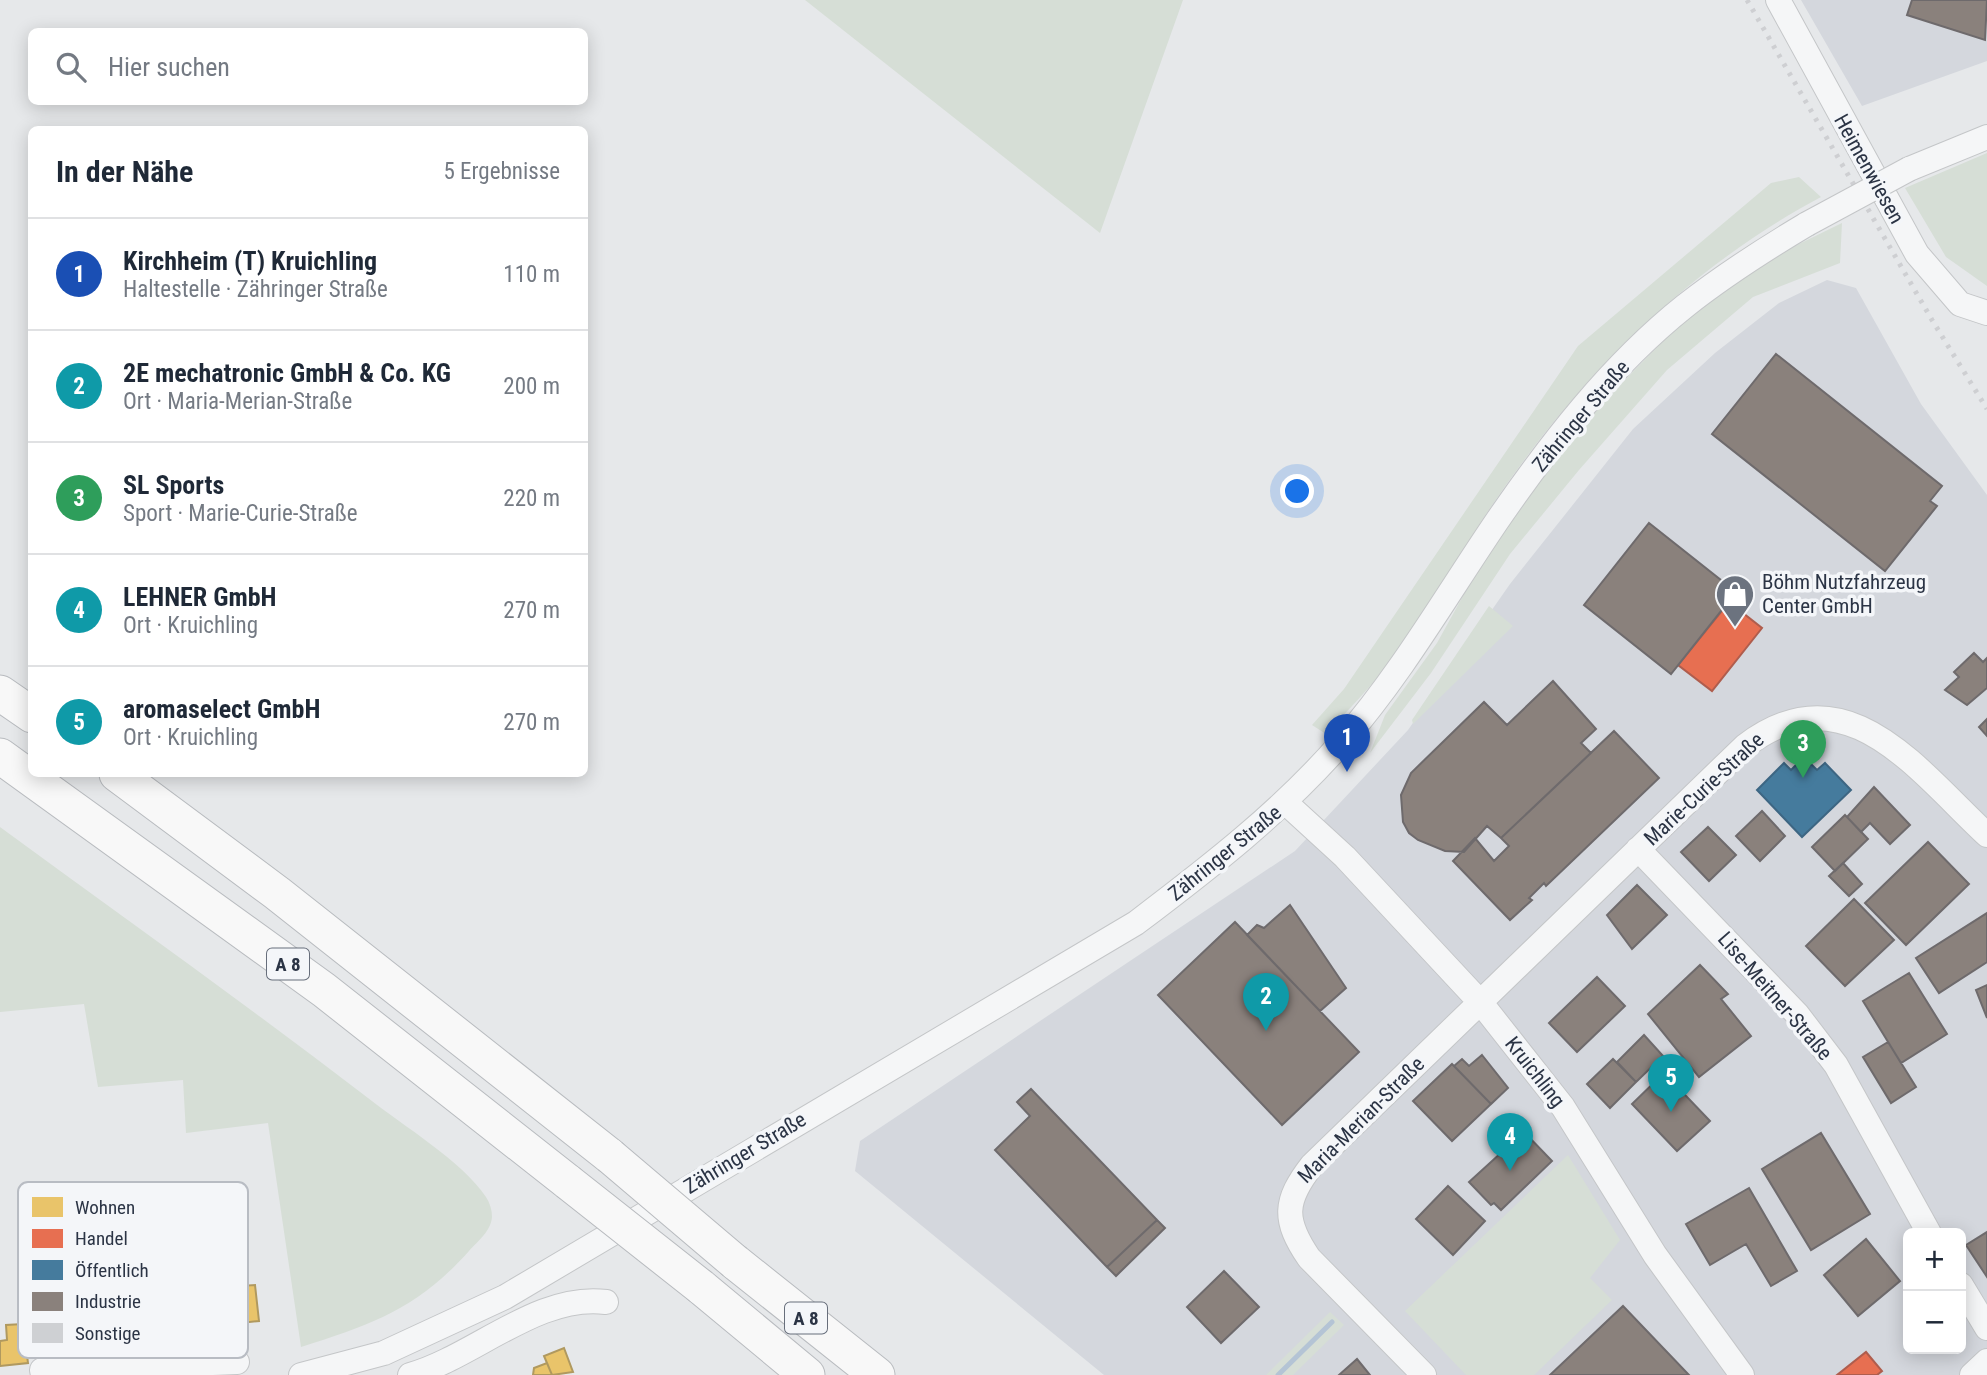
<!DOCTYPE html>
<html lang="de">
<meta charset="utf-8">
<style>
body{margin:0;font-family:"Roboto Condensed",sans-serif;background:#f2f2f3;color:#1f2937}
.controls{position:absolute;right:21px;bottom:21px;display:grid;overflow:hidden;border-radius:10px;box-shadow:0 4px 18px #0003}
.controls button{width:63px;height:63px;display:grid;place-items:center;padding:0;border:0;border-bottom:2px solid #e0e1e3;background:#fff;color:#1f2937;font:35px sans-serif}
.you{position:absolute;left:1298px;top:492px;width:24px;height:24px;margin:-18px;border:5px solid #fff;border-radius:50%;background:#1a73e8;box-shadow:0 0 0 10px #1a73e833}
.badge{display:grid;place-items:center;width:46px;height:46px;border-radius:50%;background:#6c737f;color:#fff;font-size:23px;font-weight:700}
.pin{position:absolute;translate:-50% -58px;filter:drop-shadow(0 2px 4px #0008)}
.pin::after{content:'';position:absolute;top:37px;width:24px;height:21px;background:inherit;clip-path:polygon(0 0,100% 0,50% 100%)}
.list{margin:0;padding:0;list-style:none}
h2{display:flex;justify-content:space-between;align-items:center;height:91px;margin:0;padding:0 28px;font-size:30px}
h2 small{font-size:23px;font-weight:400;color:#747a83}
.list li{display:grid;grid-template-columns:46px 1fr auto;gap:21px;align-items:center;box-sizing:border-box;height:112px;padding:0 28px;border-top:2px solid #e0e1e3}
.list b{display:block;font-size:26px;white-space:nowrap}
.list p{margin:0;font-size:23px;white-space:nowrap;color:#747a83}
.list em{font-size:23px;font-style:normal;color:#747a83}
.icon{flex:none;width:38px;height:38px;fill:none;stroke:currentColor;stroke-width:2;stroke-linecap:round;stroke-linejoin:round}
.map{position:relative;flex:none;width:1987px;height:1375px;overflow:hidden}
.search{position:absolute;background:#fff;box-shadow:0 4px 18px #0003;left:28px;top:28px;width:560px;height:77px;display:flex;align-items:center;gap:18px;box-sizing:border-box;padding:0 24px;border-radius:10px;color:#747a83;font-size:26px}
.panel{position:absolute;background:#fff;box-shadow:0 4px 18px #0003;left:28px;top:126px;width:560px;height:651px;border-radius:10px}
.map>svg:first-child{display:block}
</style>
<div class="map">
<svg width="1987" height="1375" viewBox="0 0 1987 1375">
<rect width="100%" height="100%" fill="#e6e8ea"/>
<path fill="#d4d7dd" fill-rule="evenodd" d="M1801 0H1987V61L1862 106Z
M1827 280 1856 288 1921 404 1987 495V1375H1104L855 1171 860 1141 1295 851 1408 730 1510 584 1633 429 1715 353 1779 303ZM1908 1233H1961V1349H1908Z"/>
<path fill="#d6ded6" d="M805 0H1183L1100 233Z
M1987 153V286L1946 257 1905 188Z
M1799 177 1821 197C1694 265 1589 367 1506 485 1464 544 1430 610 1386 667 1368 690 1346 712 1326 734L1312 725 1344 689 1578 346 1771 183Z
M1842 223 1840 263 1753 297 1667 370 1579 470 1510 554 1431 673 1370 753 1385 715 1437 643 1500 529 1594 411 1691 313 1760 263Z
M1489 606 1513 626 1413 724 1412 720Z
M0 827C123 917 247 1005 368 1098 403 1126 461 1160 486 1197 490 1203 492 1210 492 1217 491 1231 478 1241 469 1251 417 1309 373 1324 301 1347L268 1123 186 1133 183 1080 98 1087 84 1004 0 1012Z
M1568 1155 1620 1240 1590 1278 1612 1300 1534 1375H1466L1405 1311Z
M1330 1312 1344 1325 1293 1375H1266Z"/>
<path fill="#e9c46a" stroke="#b0995f" stroke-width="2" d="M241 1280V1286L255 1285 259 1321 241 1323 240 1314 230 1315 228 1292H223L222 1283Z
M23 1324 28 1363 0 1366V1341L7 1340 6 1325Z
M564 1348 573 1372 552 1375 544 1356Z
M547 1363 552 1375H533L534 1368Z"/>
<path fill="#e76f51" stroke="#af5d4d" stroke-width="2" d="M1729 602 1762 628 1712 691 1678 665Z
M1866 1352 1882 1371 1877 1375H1837Z"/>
<path fill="#457b9d" stroke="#3d6683" stroke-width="2" d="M1801 760H1807L1817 770 1825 763 1851 790 1802 837 1757 790 1784 763 1791 770Z"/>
<path fill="#8a817c" stroke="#6e6a6c" stroke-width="2" d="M1912 0H1987L1985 40 1907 15Z
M1776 354 1942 486 1930 501 1937 506 1885 571 1712 434Z
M1649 523 1736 592 1671 674 1584 605Z
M1974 653 1983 662 1987 658V688L1967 705 1945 690 1959 677 1954 672Z
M1553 681 1596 729 1581 743 1591 753 1501 838 1487 826 1464 852 1445 851 1418 840 1409 833 1403 822 1401 795 1411 773 1484 702 1507 725Z
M1987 719V736L1979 727Z
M1614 731 1659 778 1546 886 1544 883 1529 898 1532 900 1510 920 1453 861 1475 838 1494 861 1509 846 1501 838Z
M1874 787 1910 825 1890 844 1870 823 1861 832 1847 817Z
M1762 811 1785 836 1760 861 1736 836Z
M1845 815 1868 839 1835 871 1812 847Z
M1708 827 1736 855 1709 881 1681 852Z
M1928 842 1969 884 1906 945 1865 903Z
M1843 863 1862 884 1849 896 1829 876Z
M1637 885 1667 915 1632 949 1607 915Z
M1854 899 1894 940 1845 986 1806 946Z
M1290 905 1346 988 1320 1011 1247 935 1257 925 1264 928Z
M1987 913V962L1939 993 1916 958Z
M1235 922 1359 1052 1282 1125 1158 995Z
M1700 965 1728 994 1721 999 1751 1036 1699 1077 1648 1014Z
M1909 973 1947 1034 1901 1063 1863 1001Z
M1597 977 1625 1006 1577 1052 1549 1023Z
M1987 985V1018L1976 990Z
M1644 1035 1663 1056 1636 1082 1617 1062Z
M1888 1042 1916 1087 1891 1103 1863 1057Z
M1482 1055 1508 1088 1491 1104 1454 1066 1462 1059 1469 1066Z
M1613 1059 1636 1082 1610 1108 1587 1084Z
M1452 1064 1491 1104 1452 1141 1413 1101Z
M1664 1073 1710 1121 1677 1151 1632 1104Z
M1031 1089 1157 1220 1107 1267 995 1150 1030 1116 1017 1102Z
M1524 1132 1552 1161 1501 1210 1494 1203 1491 1205 1469 1182Z
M1821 1133 1870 1214 1811 1250 1762 1169Z
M1448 1186 1485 1221 1453 1255 1416 1219Z
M1749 1188 1797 1271 1771 1286 1746 1244 1710 1265 1686 1224Z
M1157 1220 1165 1228 1116 1276 1107 1267Z
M1987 1232V1277L1966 1245Z
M1866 1239 1900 1281 1858 1316 1824 1275Z
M1224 1271 1259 1307 1221 1343 1187 1307Z
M1623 1306 1689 1375H1550Z
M1357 1359 1370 1375H1339Z"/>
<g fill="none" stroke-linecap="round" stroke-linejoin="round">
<path stroke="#b4c4d5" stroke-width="5" d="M1278 1375 1332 1322"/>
<g stroke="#c4c6c8" stroke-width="26">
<path id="minor" d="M1778 0 1917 254 1960 304 1987 313
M1909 169 1987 137
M1286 803 1345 857 1481 1003 1563 1107 1655 1255 1742 1375
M1638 849 1797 1014 1836 1065 1929 1233
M1961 1285 1987 1328
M43 1375 42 1370 237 1362
M301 1375 384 1353 505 1297 1136 923C1210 867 1281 812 1342 742 1402 673 1446 596 1497 521 1550 444 1611 365 1685 306 1723 276 1765 249 1807 224
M410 1375C474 1357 538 1293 606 1302
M1424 1375 1309 1258C1283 1220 1284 1201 1312 1165L1745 746C1846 669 1916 769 1987 835
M1972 1375 1987 1361"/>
</g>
<g stroke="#b8bbbf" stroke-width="37">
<path id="highway" d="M0 693 32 715
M0 756 324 990 568 1182
M117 774 277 893 610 1156
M735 1262 877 1375
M701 1287 807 1375"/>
</g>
<use href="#minor" stroke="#f5f6f7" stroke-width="24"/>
<use href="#highway" stroke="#f8f8f8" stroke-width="35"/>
<path stroke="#cecfd2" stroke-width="5" stroke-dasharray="3.5 7" stroke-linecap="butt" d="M1747 0 1932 320 1987 409"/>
<g stroke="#c4c6c8" stroke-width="26" stroke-linecap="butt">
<path id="minor-bridge" d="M1807 224 1909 169"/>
</g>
<g stroke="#b8bbbf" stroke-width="37" stroke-linecap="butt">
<path id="highway-bridge" d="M610 1156 735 1262
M568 1182 701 1287"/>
</g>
<use href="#minor-bridge" stroke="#f5f6f7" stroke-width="24"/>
<use href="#highway-bridge" stroke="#f8f8f8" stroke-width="35"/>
</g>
<defs>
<g id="shop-pin" transform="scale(2.0125)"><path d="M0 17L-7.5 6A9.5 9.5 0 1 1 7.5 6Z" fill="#6c737f" stroke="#f4f6f9"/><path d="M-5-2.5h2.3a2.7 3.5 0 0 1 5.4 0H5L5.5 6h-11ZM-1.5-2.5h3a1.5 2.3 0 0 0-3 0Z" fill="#fff"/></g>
</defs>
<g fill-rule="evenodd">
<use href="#shop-pin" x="1735" y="594"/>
</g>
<g text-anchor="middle" stroke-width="7" stroke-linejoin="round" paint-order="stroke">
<g fill="#f4f6f9" stroke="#676e7b" stroke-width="2">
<rect x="267" y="948.5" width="42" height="31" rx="5"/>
<rect x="785" y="1302.5" width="42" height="31" rx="5"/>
</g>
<g font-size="19" font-weight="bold" fill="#2b3445">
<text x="288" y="971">A 8</text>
<text x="806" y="1325">A 8</text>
</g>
<g font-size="21" fill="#2b3445" stroke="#f4f6f9">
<text transform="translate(1869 169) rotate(61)" y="7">Heimenwiesen</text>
<text transform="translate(1581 416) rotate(-50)" y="7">Zähringer Straße</text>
<text transform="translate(1704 789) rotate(-43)" y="7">Marie-Curie-Straße</text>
<text transform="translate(1225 853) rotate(-39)" y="7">Zähringer Straße</text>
<text transform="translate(1775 996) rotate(49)" y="7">Lise-Meitner-Straße</text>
<text transform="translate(1535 1072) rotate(52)" y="7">Kruichling</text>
<text transform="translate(1361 1120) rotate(-45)" y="7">Maria-Merian-Straße</text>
<text transform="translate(745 1153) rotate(-31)" y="7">Zähringer Straße</text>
</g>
<g font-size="21" fill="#2b3445" stroke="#f4f6f9" text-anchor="start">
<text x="1762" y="589">Böhm Nutzfahrzeug<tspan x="1762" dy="24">Center GmbH</tspan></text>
</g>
</g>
<rect x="18" y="1182" width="230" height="176" rx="10" fill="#f4f6f9" stroke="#b8bcc3" stroke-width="2"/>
<rect x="32" y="1197" width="31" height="20" fill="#e9c46a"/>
<rect x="32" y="1229" width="31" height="19" fill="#e76f51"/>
<rect x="32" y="1260" width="31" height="20" fill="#457b9d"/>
<rect x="32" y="1292" width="31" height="19" fill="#8a817c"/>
<rect x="32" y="1323" width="31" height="20" fill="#ced0d3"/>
<g font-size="19" fill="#2b3445">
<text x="75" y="1214">Wohnen</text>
<text x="75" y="1245">Handel</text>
<text x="75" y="1277">Öffentlich</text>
<text x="75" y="1308">Industrie</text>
<text x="75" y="1340">Sonstige</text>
</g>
</svg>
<div class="controls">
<button>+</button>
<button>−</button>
</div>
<div class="you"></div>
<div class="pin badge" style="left:1347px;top:772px;background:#1a4fb4">1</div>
<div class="pin badge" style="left:1266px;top:1031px;background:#0f9aa8">2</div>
<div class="pin badge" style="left:1803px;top:778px;background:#2e9e5b">3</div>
<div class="pin badge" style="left:1510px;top:1171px;background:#0f9aa8">4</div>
<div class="pin badge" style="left:1671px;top:1112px;background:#0f9aa8">5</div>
<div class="search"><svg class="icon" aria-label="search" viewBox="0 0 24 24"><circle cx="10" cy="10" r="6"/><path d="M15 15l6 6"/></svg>Hier suchen</div>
<section class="panel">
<h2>In der Nähe<small>5 Ergebnisse</small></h2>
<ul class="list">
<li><span class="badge" style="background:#1a4fb4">1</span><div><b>Kirchheim (T) Kruichling</b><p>Haltestelle · Zähringer Straße</p></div><em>110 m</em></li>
<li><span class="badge" style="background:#0f9aa8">2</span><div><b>2E mechatronic GmbH &amp; Co. KG</b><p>Ort · Maria-Merian-Straße</p></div><em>200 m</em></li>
<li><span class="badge" style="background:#2e9e5b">3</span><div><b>SL Sports</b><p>Sport · Marie-Curie-Straße</p></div><em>220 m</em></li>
<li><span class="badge" style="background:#0f9aa8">4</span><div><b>LEHNER GmbH</b><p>Ort · Kruichling</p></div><em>270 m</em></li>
<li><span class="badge" style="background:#0f9aa8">5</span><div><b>aromaselect GmbH</b><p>Ort · Kruichling</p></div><em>270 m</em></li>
</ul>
</section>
</div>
